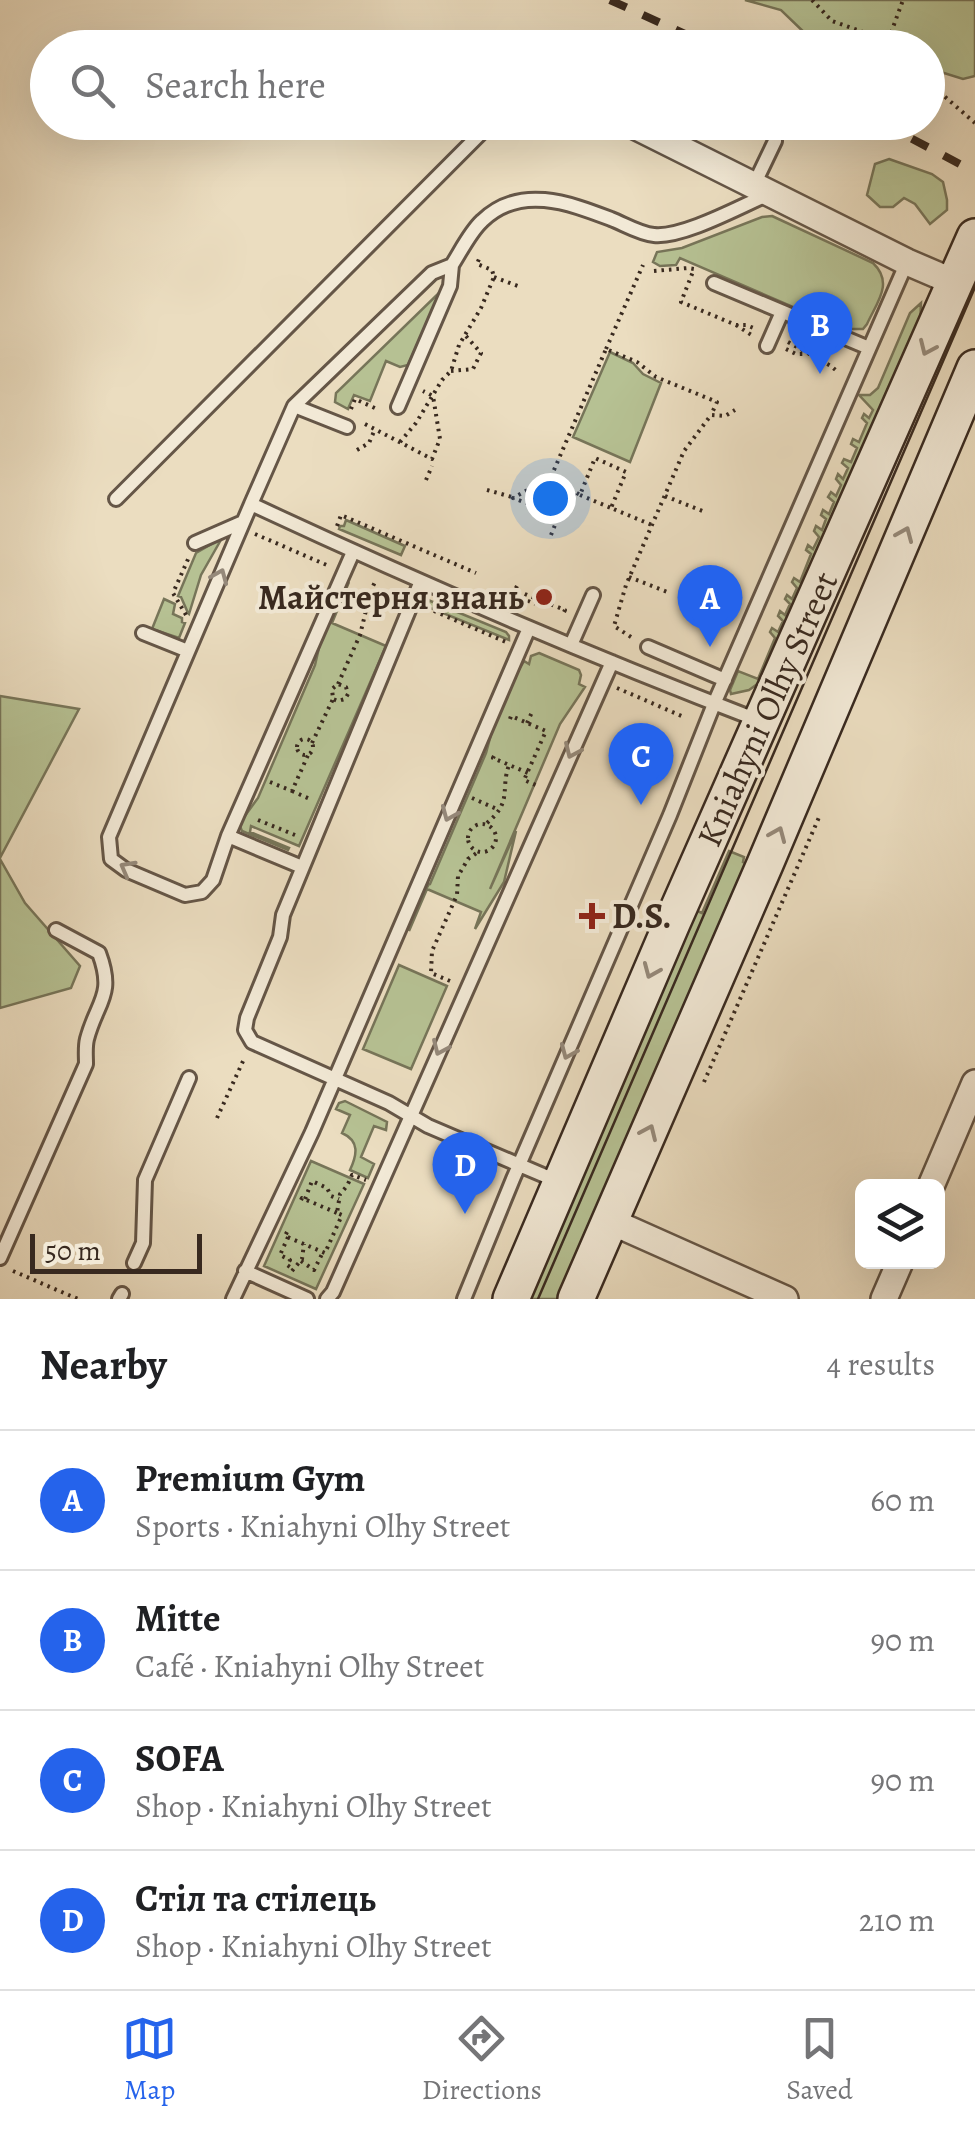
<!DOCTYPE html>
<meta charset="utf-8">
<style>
body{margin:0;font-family:Alegreya,serif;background:#f2f2f2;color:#202124}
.controls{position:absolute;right:30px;bottom:30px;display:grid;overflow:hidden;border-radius:15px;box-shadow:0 10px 40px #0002}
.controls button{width:90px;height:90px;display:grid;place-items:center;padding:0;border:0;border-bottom:2px solid #e0e0e0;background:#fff;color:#202124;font:50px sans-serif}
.scale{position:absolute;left:30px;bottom:25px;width:172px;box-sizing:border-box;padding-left:10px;border:5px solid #38291f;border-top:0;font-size:28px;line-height:35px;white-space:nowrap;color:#38291f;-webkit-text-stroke:8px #f2e9d6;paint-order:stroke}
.you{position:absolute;left:550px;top:498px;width:35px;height:35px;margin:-25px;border:8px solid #fff;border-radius:50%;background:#1a73e8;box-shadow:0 0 0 15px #1a73e833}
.badge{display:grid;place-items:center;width:65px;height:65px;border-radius:50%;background:#2563eb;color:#fff;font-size:32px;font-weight:700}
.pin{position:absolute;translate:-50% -82px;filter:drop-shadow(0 2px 5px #0008)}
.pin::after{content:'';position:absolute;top:52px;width:35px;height:30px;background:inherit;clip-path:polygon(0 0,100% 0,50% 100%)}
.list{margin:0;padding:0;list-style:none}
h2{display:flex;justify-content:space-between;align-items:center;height:130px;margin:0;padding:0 40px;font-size:42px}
h2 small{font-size:32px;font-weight:400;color:#757577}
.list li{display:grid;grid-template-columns:65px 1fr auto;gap:30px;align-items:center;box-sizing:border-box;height:140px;padding:0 40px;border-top:2px solid #e0e0e0}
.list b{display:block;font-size:38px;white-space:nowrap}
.list p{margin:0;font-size:32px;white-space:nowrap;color:#757577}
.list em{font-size:32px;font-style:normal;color:#757577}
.icon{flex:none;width:55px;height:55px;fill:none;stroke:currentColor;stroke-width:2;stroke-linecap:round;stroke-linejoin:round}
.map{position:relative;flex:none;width:975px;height:1299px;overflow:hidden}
.search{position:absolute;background:#fff;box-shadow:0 10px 40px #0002;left:30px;right:30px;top:30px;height:110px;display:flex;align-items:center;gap:25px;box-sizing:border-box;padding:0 35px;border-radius:55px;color:#757577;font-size:38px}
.sheet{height:690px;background:#fff}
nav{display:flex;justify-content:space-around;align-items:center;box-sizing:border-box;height:140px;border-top:2px solid #e0e0e0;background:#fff;font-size:28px;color:#757577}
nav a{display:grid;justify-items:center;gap:5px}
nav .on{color:#2563eb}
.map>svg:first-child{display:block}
</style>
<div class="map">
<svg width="975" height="1299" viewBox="0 0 975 1299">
<rect width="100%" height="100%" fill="#ebddc0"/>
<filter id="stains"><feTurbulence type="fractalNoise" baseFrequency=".002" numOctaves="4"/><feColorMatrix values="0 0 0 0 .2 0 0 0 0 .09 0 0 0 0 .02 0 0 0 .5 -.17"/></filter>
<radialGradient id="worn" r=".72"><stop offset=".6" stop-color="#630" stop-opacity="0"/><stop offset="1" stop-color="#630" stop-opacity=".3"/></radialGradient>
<path fill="#b6c193" stroke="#777559" stroke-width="2.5" d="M745 0H975V76L963 79 928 68V48L857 47 810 38 781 10Z
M889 159 932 174 943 182 947 200V210L930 224 915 204 904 198 893 207H880L867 195 875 164Z
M772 216 873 263C894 283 877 302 867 324L863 329H844L680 258 676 265 660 266 653 262 657 252 682 248 762 217Z
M441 291 408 365 400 367 386 361 370 401 354 395 348 409 335 402 336 393Z
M921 303 920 324 763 680 749 690 731 694 730 690 738 671 758 679 775 638 770 632 772 628 778 632 783 621 778 616 780 611 785 615 790 604 785 599 787 595 792 599 797 588 792 582 794 578 800 582 811 554 806 550 808 545 813 549 819 537 814 531 816 526 822 530 826 519 821 515 823 510 829 514 834 502 828 497 831 492 836 496 841 485 836 479 838 474 843 479 848 468 842 463 844 459 851 462 857 448 851 444 853 439 859 442 867 423 862 418 864 414 869 418 873 410 859 395H870L878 388 910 313Z
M610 352 633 363 643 374 661 383 630 462 573 437Z
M346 520 405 546 401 555 339 529 340 526H344Z
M222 538 201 575 189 614 188 613 181 597 178 596 196 553Z
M349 582 332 623 386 646 299 846 251 826 250 832 289 848 288 850 242 831 239 824 258 798 315 665 324 626Z
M164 599 175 604 173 614 182 618V622L185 623 179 638 152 629Z
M428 600 506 632 509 636V640L428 607Z
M539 653 579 670 581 675 579 684 585 687 560 724 490 889 516 831 504 882 475 929 481 912 427 889 409 931 416 907 429 884H430L486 753 500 701 524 661 529 664 531 656Z
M0 696 79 709 0 858Z
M729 851 744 857 743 862 750 865 562 1299H526L695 910 702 913Z
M0 859 25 903 80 966 71 988 0 1008Z
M399 965 447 986 411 1069 363 1049Z
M345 1101 387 1122 386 1130 374 1126 361 1157 374 1164 368 1178 350 1170C357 1155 360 1141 342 1133L350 1115 336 1109 339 1103Z
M311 1161 364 1184 316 1289 264 1266Z"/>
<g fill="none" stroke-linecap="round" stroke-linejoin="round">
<g stroke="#655647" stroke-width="18">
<path id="service" d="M753 187 775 141
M452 265C461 251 470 232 482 221 520 184 569 203 611 219 624 224 640 234 654 235 683 238 741 206 769 194
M714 283 869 348
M767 346 782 312
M294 406 432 273 452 265 450 286 398 407
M116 499 484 130 528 122
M251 504 294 406 347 427
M195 543 243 522
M353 552 228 836 213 880 202 892 185 895 126 870 111 859 109 837 251 504C418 582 588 655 760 721
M421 581 283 915 280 937 247 1018 245 1030 252 1042 389 1103 428 1126 557 1181
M143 633 188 651
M571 645 593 595
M648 647 725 680
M228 836 302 867
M0 1258 86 1064C86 1056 85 1047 87 1039 97 1001 115 996 99 953L56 930
M134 1263 143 1243 145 1180 189 1078
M245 1271 307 1299
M119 1299 122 1294
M233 1299 312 1132 529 628
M327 1299 333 1292 612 662
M464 1299 513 1179 670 815 714 704 907 262"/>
</g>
<g stroke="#655647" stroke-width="30">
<path id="minor" d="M627 122 907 262 956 283
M931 1186 975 1083
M610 1221 785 1299
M884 1299 900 1262"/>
</g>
<g stroke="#38291f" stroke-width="40">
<path id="secondary" d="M511 1299 672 923 975 237
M576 1299 765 864 975 368"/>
</g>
<path stroke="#38291f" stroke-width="4" stroke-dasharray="2.5 5" stroke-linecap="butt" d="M812 0 832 21 888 41 903 0
M928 82 975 123
M654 271 688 268 694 269 681 302 736 325H746L756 329
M494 277 518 286
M736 325 753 336
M788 342 831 366 839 373
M606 349 643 265
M786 349 796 354H805
M451 371 473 369 481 353 465 335
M351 409 355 399 377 409
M365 424 432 459 440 439 433 396 423 391
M400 442 416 423 442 380 451 371 459 345 481 308 494 277 492 270 477 264 479 259
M357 450 369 443 375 429
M551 477 606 349 637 362 656 377 717 402 711 415
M426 480 432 466
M487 490 512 497
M575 493 559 515 513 498 551 477 580 495 595 458 626 472 611 508 652 525
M580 495 611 508
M665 496 705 512
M337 526 341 515 476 573
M255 534 329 566
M551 535 559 515
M629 577 670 593
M517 586 515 590 537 599 535 604
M537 599 565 610 564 612
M512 603 515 595 535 604
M427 608 506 642
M186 615 173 593 189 557
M631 637 614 626 626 585 684 451 711 415 725 416 735 410
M338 684 360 635 371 590 375 582
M617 688 684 717
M510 719 511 716 546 731 524 780 538 786
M527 723 533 710
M297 747a8 8 0 1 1 16 0a8 8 0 1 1-16 0Z
M312 743 333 699 332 689 338 684 346 687 348 694 345 699 338 701 333 699
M494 756 493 758 528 773
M270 782 292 791 308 755
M292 791 310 799
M472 798 499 810
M258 820 295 835
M487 823C513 801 500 790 509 765
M468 838a14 14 0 1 1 28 0a14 14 0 1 1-28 0Z
M450 981 431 973 432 951 457 895 458 876 468 859 478 852
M704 1082 820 815
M217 1118 244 1059
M305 1199 312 1181 327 1188 331 1196 339 1199
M301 1200 302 1198 337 1213
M287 1232 285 1236 325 1253 342 1215 337 1213 340 1194 347 1186 352 1175 366 1180
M288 1237 280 1255 290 1260 287 1265 293 1269
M301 1261 314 1270 322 1254
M13 1271 78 1299
M292 1271 302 1259 304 1244"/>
<use href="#service" stroke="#f2e9d6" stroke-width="12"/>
<use href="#minor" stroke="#f2e9d6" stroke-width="25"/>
<use href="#secondary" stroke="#f2e9d6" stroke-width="35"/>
<path stroke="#38291f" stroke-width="2.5" d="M538 1299 975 287"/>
<path stroke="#38291f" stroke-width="8" stroke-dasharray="18 18" stroke-linecap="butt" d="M610 0 716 48
M880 122 975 172"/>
</g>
<defs><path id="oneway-chevron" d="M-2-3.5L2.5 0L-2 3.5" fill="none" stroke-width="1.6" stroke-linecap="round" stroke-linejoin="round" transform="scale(2.5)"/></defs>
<g stroke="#95897a">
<use href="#oneway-chevron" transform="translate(927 348) rotate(114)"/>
<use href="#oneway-chevron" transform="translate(905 534) rotate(-67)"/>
<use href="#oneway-chevron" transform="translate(220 576) rotate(-67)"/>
<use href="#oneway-chevron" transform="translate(572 751) rotate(114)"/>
<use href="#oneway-chevron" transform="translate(449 814) rotate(113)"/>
<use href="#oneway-chevron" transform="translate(778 834) rotate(-67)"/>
<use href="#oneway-chevron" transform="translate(127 868) rotate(-151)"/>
<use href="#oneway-chevron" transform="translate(651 971) rotate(113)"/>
<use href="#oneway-chevron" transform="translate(440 1048) rotate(114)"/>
<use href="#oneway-chevron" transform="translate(568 1052) rotate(113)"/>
<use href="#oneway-chevron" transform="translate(649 1132) rotate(-66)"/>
</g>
<g fill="#8f2418" stroke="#f2e9d6" stroke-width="4">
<circle cx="544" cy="597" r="10"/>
<path d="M587 901h10v10h10v10h-10v10h-10v-10h-10v-10h10z"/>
</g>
<g text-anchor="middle" stroke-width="8" stroke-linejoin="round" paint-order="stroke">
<g font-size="35" font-weight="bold" fill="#38291f" stroke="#f2e9d6" text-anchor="end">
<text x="524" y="609">Майстерня знань</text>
<text x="612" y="928" text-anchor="start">D.S.</text>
</g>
<g font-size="35" fill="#38291f" stroke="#f2e9d6">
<text transform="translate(767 709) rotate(-66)" y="12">Kniahyni Olhy Street</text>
</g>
</g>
<rect width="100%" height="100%" filter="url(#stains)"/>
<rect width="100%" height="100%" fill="url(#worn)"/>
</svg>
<div class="controls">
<button><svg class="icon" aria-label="layers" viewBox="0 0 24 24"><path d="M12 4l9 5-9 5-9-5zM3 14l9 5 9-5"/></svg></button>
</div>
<div class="scale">50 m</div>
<div class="you"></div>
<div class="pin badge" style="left:710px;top:647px">A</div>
<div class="pin badge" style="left:820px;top:374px">B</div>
<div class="pin badge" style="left:641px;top:805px">C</div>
<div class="pin badge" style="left:465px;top:1214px">D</div>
<div class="search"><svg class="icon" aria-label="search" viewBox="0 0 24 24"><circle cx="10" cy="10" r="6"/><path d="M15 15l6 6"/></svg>Search here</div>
</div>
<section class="sheet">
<h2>Nearby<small>4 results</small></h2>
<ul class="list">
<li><span class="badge">A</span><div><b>Premium Gym</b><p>Sports · Kniahyni Olhy Street</p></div><em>60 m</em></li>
<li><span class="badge">B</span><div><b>Mitte</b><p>Café · Kniahyni Olhy Street</p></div><em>90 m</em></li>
<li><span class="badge">C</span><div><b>SOFA</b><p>Shop · Kniahyni Olhy Street</p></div><em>90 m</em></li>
<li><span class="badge">D</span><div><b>Стіл та стілець</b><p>Shop · Kniahyni Olhy Street</p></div><em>210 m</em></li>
</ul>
</section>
<nav>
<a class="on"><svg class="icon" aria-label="map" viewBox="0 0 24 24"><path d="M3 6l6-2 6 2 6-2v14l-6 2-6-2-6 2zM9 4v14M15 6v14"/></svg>Map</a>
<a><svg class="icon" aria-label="directions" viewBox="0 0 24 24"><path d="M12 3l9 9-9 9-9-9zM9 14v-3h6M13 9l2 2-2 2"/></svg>Directions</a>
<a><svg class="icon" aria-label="saved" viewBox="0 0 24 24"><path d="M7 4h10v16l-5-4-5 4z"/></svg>Saved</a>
</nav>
